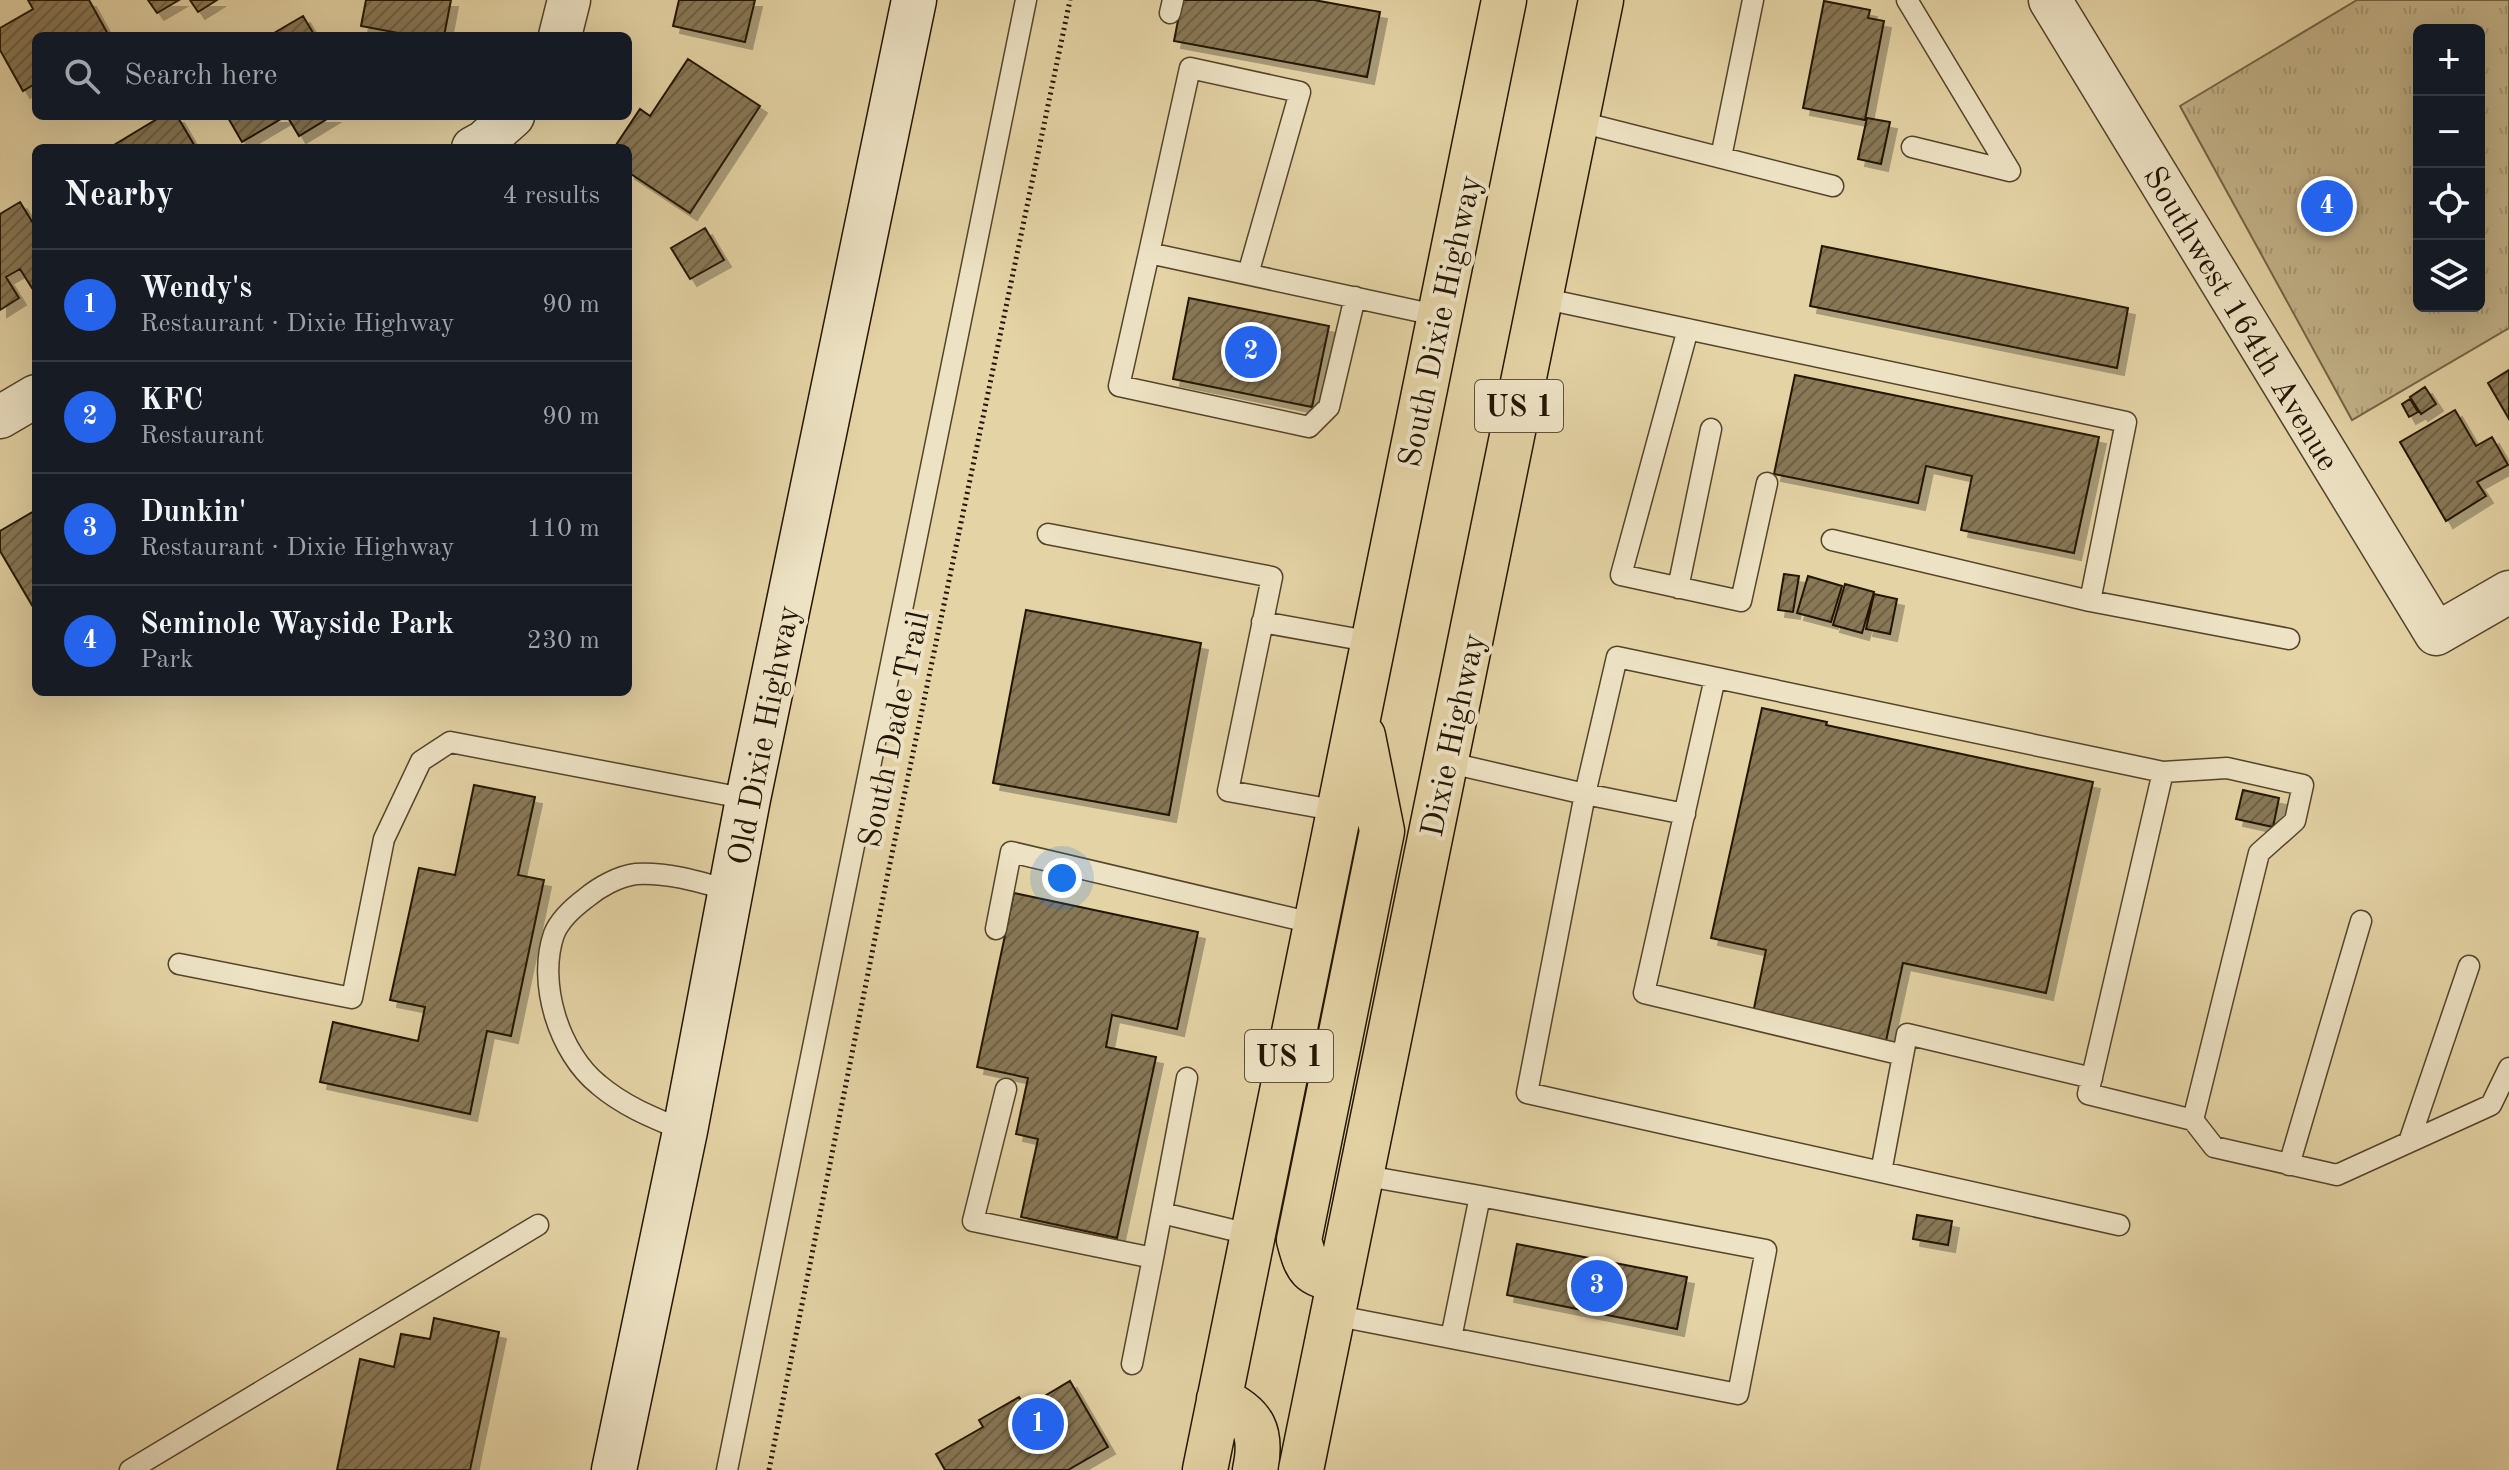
<!DOCTYPE html>
<meta charset="utf-8">
<style>
body{margin:0;font-family:"Old Standard TT",serif;background:#242831;color:#f1f3f6}
.controls{position:absolute;right:24px;top:24px;display:grid;overflow:hidden;border-radius:12px;box-shadow:0 8px 32px #0002}
.controls button{width:72px;height:72px;display:grid;place-items:center;padding:0;border:0;border-bottom:2px solid #363941;background:#171b24;color:#f1f3f6;font:40px sans-serif}
.you{position:absolute;left:1062px;top:878px;width:28px;height:28px;margin:-20px;border:6px solid #fff;border-radius:50%;background:#1a73e8;box-shadow:0 0 0 12px #1a73e833}
.badge{display:grid;place-items:center;width:52px;height:52px;border-radius:50%;background:#2563eb;color:#fff;font-size:26px;font-weight:700}
.pin{position:absolute;translate:-50% -50%;border:4px solid #fff;box-shadow:0 2px 8px #0006}
.list{margin:0;padding:0;list-style:none}
h2{display:flex;justify-content:space-between;align-items:center;height:104px;margin:0;padding:0 32px;font-size:34px}
h2 small{font-size:26px;font-weight:400;color:#9ea1a6}
.list li{display:grid;grid-template-columns:52px 1fr auto;gap:24px;align-items:center;box-sizing:border-box;height:112px;padding:0 32px;border-top:2px solid #363941}
.list b{display:block;font-size:30px;white-space:nowrap}
.list p{margin:0;font-size:26px;white-space:nowrap;color:#9ea1a6}
.list em{font-size:26px;font-style:normal;color:#9ea1a6}
.icon{flex:none;width:44px;height:44px;fill:none;stroke:currentColor;stroke-width:2;stroke-linecap:round;stroke-linejoin:round}
.map{position:relative;flex:none;width:2509px;height:1470px;overflow:hidden}
.search{position:absolute;background:#171b24;box-shadow:0 8px 32px #0002;left:32px;top:32px;width:600px;height:88px;display:flex;align-items:center;gap:20px;box-sizing:border-box;padding:0 28px;border-radius:12px;color:#9ea1a6;font-size:30px}
.panel{position:absolute;background:#171b24;box-shadow:0 8px 32px #0002;left:32px;top:144px;width:600px;height:552px;border-radius:12px}
.map>svg:first-child{display:block}
</style>
<div class="map">
<svg width="2509" height="1470" viewBox="0 0 2509 1470">
<defs>
<pattern id="grass-tufts" width="24" height="20" patternUnits="userSpaceOnUse" patternTransform="scale(2)"><rect width="24" height="20" fill="#c3b389"/><path d="M3 7l-1-3M5 7V3M7 7l1-3M15 17l-1-3M17 17v-4M19 17l1-3" fill="none" stroke="#a79974"/></pattern>
<pattern id="building-hatch" width="6" height="6" patternUnits="userSpaceOnUse" patternTransform="scale(2)"><rect width="6" height="6" fill="#887856"/><path d="M-1 1l2-2M0 6l6-6M5 7l2-2" fill="none" stroke="#6f6145"/></pattern>
<filter id="shadow"><feDropShadow dx="7" dy="7" stdDeviation="0" flood-color="#0004"/></filter>
</defs>
<rect width="100%" height="100%" fill="#e4d3a5"/>
<filter id="stains"><feTurbulence type="fractalNoise" baseFrequency=".0025" numOctaves="4"/><feColorMatrix values="0 0 0 0 .2 0 0 0 0 .09 0 0 0 0 .02 0 0 0 .5 -.17"/></filter>
<radialGradient id="worn" r=".72"><stop offset=".6" stop-color="#630" stop-opacity="0"/><stop offset="1" stop-color="#630" stop-opacity=".3"/></radialGradient>
<path fill="url(#grass-tufts)" stroke="#746445" stroke-width="2" fill-rule="evenodd" d="M2357 0H2509V328L2352 420 2180 106ZM2419 30H2479V306H2419Z"/>
<path fill="url(#building-hatch)" stroke="#241501" stroke-width="2" filter="url(#shadow)" d="M28 0H89L109 36H36V83L23 91 0 50V28L33 9Z
M148 0H179L157 13Z
M190 0H217L198 12Z
M366 0H451L444 36H414L361 26Z
M679 0H755L745 42 673 26Z
M1182 0H1314L1380 12 1367 77 1174 41Z
M1824 1 1870 10 1868 18 1884 21 1865 120 1803 108Z
M303 16 315 36H269Z
M688 59 760 106 690 213 628 172V148H614L640 109 650 116Z
M162 116H177L196 148H109Z
M227 116H286L242 142Z
M287 116H332L299 136Z
M1867 118 1890 122 1881 164 1858 159Z
M20 202 36 228V285L32 288 20 269 6 277 19 298 0 310V214Z
M705 228 724 260 690 279 671 248Z
M1822 246 2128 308 2117 368 1810 306Z
M1189 298 1329 326 1312 407 1173 379Z
M2509 370V419L2488 383Z
M1795 375 2099 437 2074 553 1961 530 1972 476 1926 466 1918 503 1774 474Z
M2425 387 2436 404 2421 414 2410 397Z
M2410 399 2418 412 2409 417 2402 404Z
M2455 410 2476 446 2492 437 2508 465 2477 482 2486 496 2446 521 2400 442Z
M36 510V612L0 551V531Z
M1784 574 1799 576 1793 612 1778 610Z
M1808 576 1842 586 1831 622 1797 613Z
M1845 584 1874 592 1862 633 1833 625Z
M1874 594 1897 599 1890 634 1866 629Z
M1026 610 1201 643 1169 815 993 783Z
M1762 708 1827 722 1826 725 2093 782 2046 993 1903 963 1886 1041 1753 1013 1766 950 1711 938Z
M474 785 535 797 518 875 544 880 511 1036 487 1031 470 1114 320 1082 333 1022 418 1041 425 1007 390 1000 419 868 455 875Z
M2243 790 2279 798 2273 827 2236 819Z
M1014 893 1198 932 1177 1029 1112 1015 1106 1047 1156 1057 1117 1238 1021 1217 1038 1139 1016 1134 1028 1078 977 1067Z
M1917 1215 1952 1221 1948 1245 1913 1239Z
M1517 1244 1687 1277 1677 1329 1507 1295Z
M434 1318 499 1332 470 1470H337L360 1359 394 1367 401 1334 430 1339Z
M1070 1381 1108 1447 1068 1470H945L936 1454 983 1427 979 1420 1019 1397 1026 1407Z"/>
<g fill="none" stroke-linecap="round" stroke-linejoin="round">
<g stroke="#54442a" stroke-width="23">
<path id="lane" d="M1907 0 2010 171 1912 147
M1170 13 1173 0
M1576 121 1833 186
M1721 157 1753 0
M1149 253 1119 386 1309 427 1329 407 1355 297
M1248 274 1300 92 1190 68 1149 253 1440 316
M1541 298 2126 422 2090 601 1832 540
M1688 329 1621 575 1741 601 1767 483
M1048 534 1272 577 1228 791 1339 811
M1678 588 1711 429
M2090 601 2289 639
M1262 622 1373 642
M1715 678 1644 993 1903 1055
M1446 762 1585 794 1527 1093 2119 1225
M1685 814 1585 794 1617 657 2163 772 2088 1094 2193 1120 2259 853 2295 821 2303 785 2227 768 2163 772
M996 929 1011 852 1317 924
M179 964 352 998 384 839 421 761 450 742 748 799
M1006 1089 973 1221 1153 1258 1132 1364
M2193 1120 2214 1147 2337 1175 2491 1105 2509 1068
M685 1131C654 1118 625 1107 599 1085 559 1053 537 983 554 934 560 919 574 907 586 898 599 887 619 876 636 874 669 872 700 882 732 891
M2409 1142 2469 966
M2289 1165 2361 921
M1881 1172 1907 1034 2092 1078
M1162 1213 1253 1235
M1153 1258 1187 1078
M1333 1315 1451 1338 1480 1196 1361 1175
M1451 1338 1738 1394 1766 1250 1480 1196
M130 1470 538 1225
M727 1470 1026 0"/>
</g>
<g stroke="#54442a" stroke-width="45">
<path id="street" d="M2050 0 2436 634 2509 592
M560 36 569 0
M473 148 484 142 513 116
M0 417 36 396"/>
</g>
<g stroke="#241501" stroke-width="47">
<path id="secondary" d="M614 1470 685 1131 748 799 914 0"/>
</g>
<g stroke="#241501" stroke-width="47">
<path id="highway" d="M1340 1280C1309 1274 1307 1270 1299 1240L1382 831 1363 736
M1219 1399C1254 1415 1263 1432 1255 1470
M1205 1470 1504 0
M1301 1470 1601 0"/>
</g>
<path stroke="#241501" stroke-width="5" stroke-dasharray="2 4" stroke-linecap="butt" d="M769 1470 888 873 1070 0"/>
<use href="#lane" stroke="#ede2c4" stroke-width="20"/>
<use href="#street" stroke="#ede2c4" stroke-width="42"/>
<use href="#secondary" stroke="#ede2c4" stroke-width="44"/>
<use href="#highway" stroke="#e4d3a5" stroke-width="44"/>
</g>
<g text-anchor="middle" stroke-width="8" stroke-linejoin="round" paint-order="stroke">
<g fill="#ede2c4" stroke="#60523c" stroke-width="2">
<rect x="1475" y="380" width="88" height="52" rx="6"/>
<rect x="1245" y="1030" width="88" height="52" rx="6"/>
</g>
<g font-size="30" font-weight="bold" fill="#241501">
<text x="1519" y="416">US 1</text>
<text x="1289" y="1066">US 1</text>
</g>
<g font-size="32" fill="#241501" stroke="#ede2c4">
<text transform="translate(2242 318) rotate(59)" y="11">Southwest 164th Avenue</text>
<text transform="translate(1439 321) rotate(-78)" y="11">South Dixie Highway</text>
<text transform="translate(893 729) rotate(-78)" y="11">South Dade Trail</text>
<text transform="translate(763 735) rotate(-79)" y="11">Old Dixie Highway</text>
<text transform="translate(1452 735) rotate(-78)" y="11">Dixie Highway</text>
</g>
</g>
<rect width="100%" height="100%" filter="url(#stains)"/>
<rect width="100%" height="100%" fill="url(#worn)"/>
</svg>
<div class="controls">
<button>+</button>
<button>−</button>
<button><svg class="icon" aria-label="locate" viewBox="0 0 24 24"><circle cx="12" cy="12" r="6"/><path d="M12 2v4M12 18v4M2 12h4M18 12h4"/></svg></button>
<button><svg class="icon" aria-label="layers" viewBox="0 0 24 24"><path d="M12 4l9 5-9 5-9-5zM3 14l9 5 9-5"/></svg></button>
</div>
<div class="you"></div>
<div class="pin badge" style="left:1038px;top:1424px">1</div>
<div class="pin badge" style="left:1251px;top:352px">2</div>
<div class="pin badge" style="left:1597px;top:1286px">3</div>
<div class="pin badge" style="left:2327px;top:206px">4</div>
<div class="search"><svg class="icon" aria-label="search" viewBox="0 0 24 24"><circle cx="10" cy="10" r="6"/><path d="M15 15l6 6"/></svg>Search here</div>
<section class="panel">
<h2>Nearby<small>4 results</small></h2>
<ul class="list">
<li><span class="badge">1</span><div><b>Wendy's</b><p>Restaurant · Dixie Highway</p></div><em>90 m</em></li>
<li><span class="badge">2</span><div><b>KFC</b><p>Restaurant</p></div><em>90 m</em></li>
<li><span class="badge">3</span><div><b>Dunkin'</b><p>Restaurant · Dixie Highway</p></div><em>110 m</em></li>
<li><span class="badge">4</span><div><b>Seminole Wayside Park</b><p>Park</p></div><em>230 m</em></li>
</ul>
</section>
</div>
